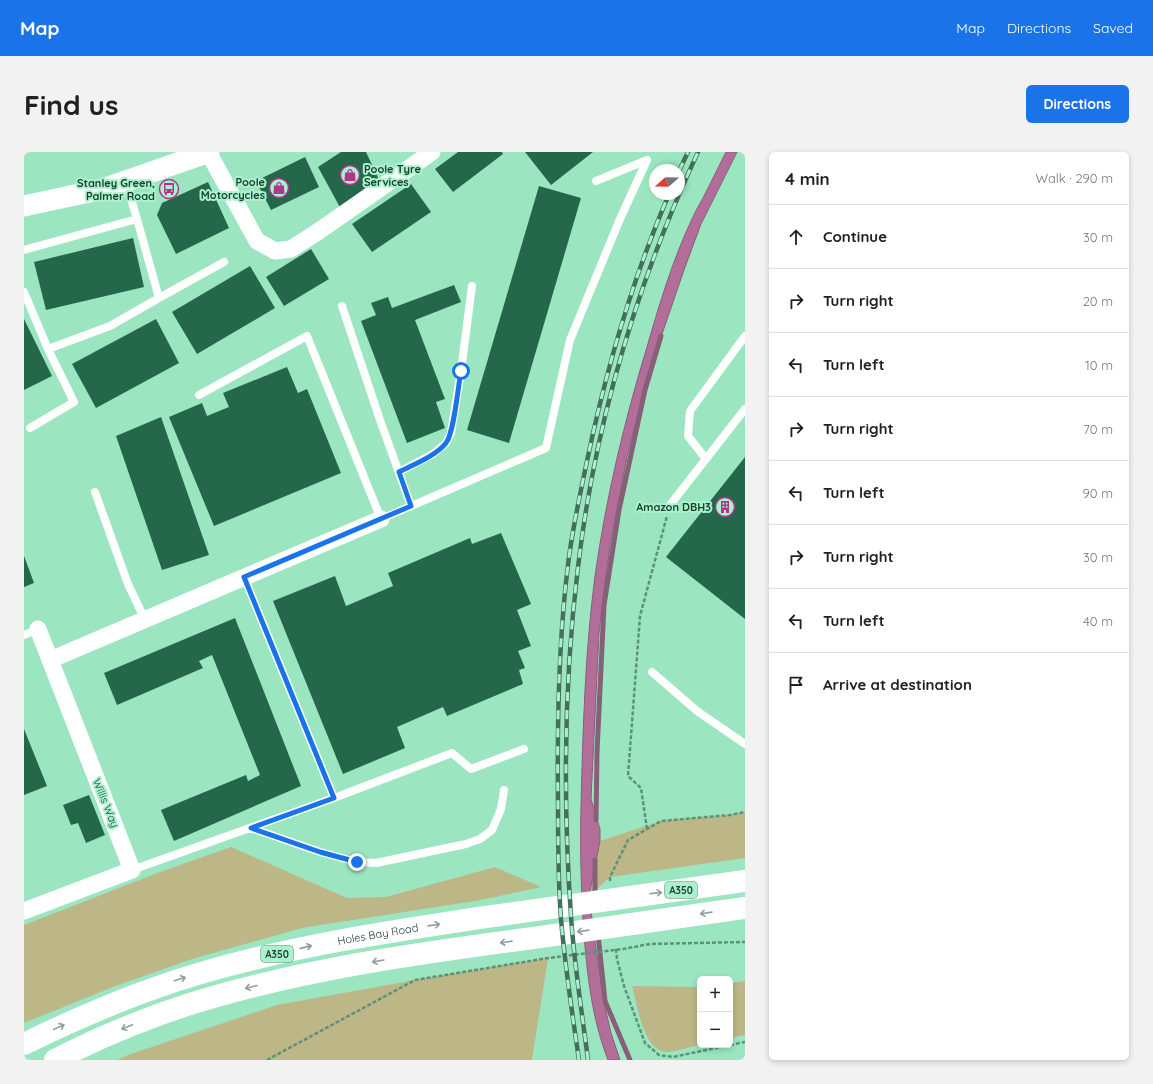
<!DOCTYPE html>
<meta charset="utf-8">
<style>
body{margin:0;font-family:Quicksand,sans-serif;background:#f2f2f2;color:#202124}
.controls{position:absolute;right:12px;bottom:12px;display:grid;overflow:hidden;border-radius:6px;box-shadow:0 2px 6px #0003}
.controls button{width:36px;height:36px;display:grid;place-items:center;padding:0;border:0;border-bottom:1px solid #e0e0e0;background:#fff;color:#202124;font:20px sans-serif}
.compass{position:absolute;left:625px;top:12px;width:36px;height:36px;border-radius:50%;background:#fff;box-shadow:0 2px 6px #0003;rotate:250deg}
.stop{position:absolute;width:12px;height:12px;margin:-9px;border:3px solid #1a73e8;border-radius:50%;background:#fff}
.stop.end{background:#1a73e8;border-color:#fff;box-shadow:0 1px 4px #0008}
.list{margin:0;padding:0;list-style:none}
h2{display:flex;justify-content:space-between;align-items:center;height:52px;margin:0;padding:0 16px;font-size:17px}
h2 small{font-size:13px;font-weight:400;color:#757577}
.list li{display:grid;grid-template-columns:26px 1fr auto;gap:12px;align-items:center;box-sizing:border-box;height:64px;padding:0 16px;border-top:1px solid #e0e0e0}
.list b{display:block;font-size:15px;white-space:nowrap}
.list em{font-size:13px;font-style:normal;color:#757577}
.icon{flex:none;width:22px;height:22px;fill:none;stroke:currentColor;stroke-width:2;stroke-linecap:round;stroke-linejoin:round}
.map{position:relative;flex:none;width:721px;height:908px;overflow:hidden;border-radius:6px}
header{display:flex;align-items:center;gap:24px;box-sizing:border-box;height:56px;padding:0 20px;background:#1a73e8;color:#fff}
header strong{font-size:19px}
nav{display:flex;gap:22px;margin-inline-start:auto;font-size:14px}
.intro{display:flex;align-items:center;justify-content:space-between;box-sizing:border-box;height:96px;padding:0 24px}
h1{margin:0;font-size:28px}
.button{padding:10px 18px;border-radius:6px;background:#1a73e8;color:#fff;font-size:14px;font-weight:700}
main{display:flex;gap:24px;padding:0 24px}
aside{flex:1;background:#fff;border-radius:6px;box-shadow:0 2px 6px #0003}
.map>svg:first-child{display:block}
</style>
<header>
<strong>Map</strong>
<nav><a>Map</a><a>Directions</a><a>Saved</a></nav>
</header>
<div class="intro"><h1>Find us</h1><a class="button">Directions</a></div>
<main>
<div class="map">
<svg width="721" height="908" viewBox="0 0 721 908">
<rect width="100%" height="100%" fill="#9be6c1"/>
<path fill="#bdb788" d="M721 660V706L586 725 565 744 576 689 637 669 705 663Z
M207 695 323 746 362 745 471 715 517 735 457 748 278 776 168 807 89 835 0 871V773L136 720Z
M524 806 508 908H93L104 903 253 853 391 828Z
M721 829V883L706 886V831Z
M608 834 676 835V893C669 894 648 901 642 900 619 898 613 852 608 834Z"/>
<path fill="#b26e98" stroke="#866079" d="M702 0H713L677 72 660 118 624 223 603 305 586 394 580 438 575 481 567 647 576 677V689L565 744 574 811 581 855 587 881 596 908H584C568 866 564 828 560 784 557 740 556 697 557 653 559 576 561 500 571 424 582 346 600 270 623 195 635 153 649 107 668 67 671 60 675 53 679 46 687 31 694 15 702 0Z"/>
<g fill="none" stroke-linecap="round" stroke-linejoin="round">
<path stroke="#866079" stroke-width="5" d="M572 668 573 600 580 453 595 358 621 238 637 184
M571 746V708
M574 782 581 849 606 908"/>
</g>
<path fill="#24674b" d="M317 0H342L357 32 318 59 294 15Z
M434 0H478L479 2 429 40 411 17Z
M501 0H569L527 33Z
M281 5 295 35 247 58 232 29Z
M184 30 205 76 152 102 133 63 138 51Z
M387 32 407 60 348 100 328 72Z
M515 34 557 46 485 291 443 278Z
M109 86 120 135 22 158 10 110Z
M287 97 305 127 260 154 242 125Z
M226 114 251 156 173 202 148 160Z
M430 133 437 150 391 168 421 247 412 250 421 276 383 291 337 169 352 163 347 151 364 145 368 156Z
M0 167 28 224 0 238Z
M132 167 155 211 72 256 48 212Z
M263 215 274 241 283 237 317 321 190 374 145 265 178 251 183 264 205 255 199 241Z
M137 265 185 403 138 418 92 284Z
M721 305V467L642 405Z
M477 381 507 452 493 458 507 494 494 499 501 516 495 518 499 532 423 564 419 555 373 575 381 596 319 622 249 449 311 424 322 454 369 434 364 421 446 386 448 392Z
M0 404 10 431 0 435Z
M211 466 277 634 150 689 137 658 222 623 224 629 236 623 188 503 175 509 179 516 93 553 80 521Z
M0 577 23 634 0 643Z
M65 643 81 683 62 691 54 671 47 673 39 653Z"/>
<g fill="none" stroke-linecap="round" stroke-linejoin="round">
<path stroke="#5d9279" stroke-width="2.5" stroke-dasharray="4 2" stroke-linecap="butt" d="M623 677 617 636 604 624 616 464 643 364
M586 729V725L604 688 637 669 706 663 721 660
M592 797 593 807 600 834 621 891 635 903 649 905 706 893
M706 893 721 890
M243 908 391 828 524 806 599 797 626 792 721 790"/>
<path stroke="#fff" stroke-width="8" d="M0 98 113 67
M0 140 24 197
M135 146 200 110
M318 154 356 268 387 354
M175 243 283 184 357 367 522 296 546 188 596 67 623 8 572 29
M6 276 50 250 24 197 86 174 135 146 113 67 102 30
M682 307 664 284 666 259 721 184
M375 320 409 302 422 291 427 281 437 219 448 134
M71 340 104 432 121 468
M646 353 721 257
M220 425 310 646
M0 483 14 477
M628 520 673 559 721 592
M227 676 296 700 333 710 352 711 442 692 456 687 468 678 477 657 480 638
M108 718 310 646 428 601 447 617 500 597"/>
<path stroke="#fff" stroke-width="17" d="M184 0 233 89 251 99 267 97 295 79 408 0
M26 508 357 367
M0 759 108 718 14 477"/>
<path stroke="#fff" stroke-width="21" d="M0 54 79 37 185 0"/>
<g stroke="#fff" stroke-width="22">
<path id="s1" d="M0 892C59 863 120 837 184 819 275 793 369 779 462 765 548 753 635 741 721 729"/>
<path d="M31 908C74 886 119 867 166 852 275 818 389 802 502 787 575 777 648 766 721 756"/>
</g>
<g stroke="#44705b" stroke-width="4.5">
<path id="rail" d="M655 19 664 0
M555 908C548 861 541 814 537 767 534 729 534 690 534 652 533 573 534 492 544 413 548 378 556 343 563 309 582 218 608 128 645 42
M564 908C558 860 550 812 547 764 539 650 540 529 554 415 571 272 613 131 674 0"/>
</g>
<use href="#rail" stroke="#a8f3ce" stroke-width="3" stroke-dasharray="9" stroke-linecap="butt"/>
</g>
<defs><path id="oneway-shaft" d="M-6 0H5M1.5-3L5.5 0L1.5 3" fill="none" stroke-width="1.6" stroke-linecap="round" stroke-linejoin="round"/></defs>
<g stroke="#909f98">
<use href="#oneway-shaft" transform="translate(632 741) rotate(-7)"/>
<use href="#oneway-shaft" transform="translate(682 761) rotate(172)"/>
<use href="#oneway-shaft" transform="translate(410 773) rotate(-8)"/>
<use href="#oneway-shaft" transform="translate(559 779) rotate(172)"/>
<use href="#oneway-shaft" transform="translate(482 790) rotate(172)"/>
<use href="#oneway-shaft" transform="translate(282 795) rotate(-13)"/>
<use href="#oneway-shaft" transform="translate(354 809) rotate(170)"/>
<use href="#oneway-shaft" transform="translate(156 827) rotate(-17)"/>
<use href="#oneway-shaft" transform="translate(227 835) rotate(166)"/>
<use href="#oneway-shaft" transform="translate(35 875) rotate(-25)"/>
<use href="#oneway-shaft" transform="translate(103 875) rotate(158)"/>
</g>
<g fill="none" stroke-linecap="round" stroke-linejoin="round">
<path stroke="#1a73e8" stroke-width="5" d="M333 710 296 700 227 676 310 646 220 425 387 354 375 320C388 313 412 304 422 291 430 281 434 235 437 219"/>
</g>
<defs>
<g id="shop-ring" transform="scale(1)"><circle r="9.5" fill="#a8f3ce" stroke="#b0378b" stroke-width="1.5"/><path d="M-5-2.5h2.3a2.7 3.5 0 0 1 5.4 0H5L5.5 6h-11ZM-1.5-2.5h3a1.5 2.3 0 0 0-3 0Z" fill="#b0378b"/></g>
<g id="bus-ring" transform="scale(1)"><circle r="9.5" fill="#a8f3ce" stroke="#b0378b" stroke-width="1.5"/><path d="M-5-6H5V4H4V6H2V4H-2V6H-4V4H-5ZM-3.5-4V0h7V-4ZM-3.5 1.2v1.5H-2V1.2ZM2 1.2v1.5H3.5V1.2Z" fill="#b0378b"/></g>
<g id="building-ring" transform="scale(1)"><circle r="9.5" fill="#a8f3ce" stroke="#b0378b" stroke-width="1.5"/><path d="M-4-6H4V6H1V3H-1V6H-4ZM-2.5-4.3h1.7v1.8h-1.7ZM.8-4.3h1.7v1.8H.8ZM-2.5-1h1.7V.8h-1.7ZM.8-1h1.7V.8H.8Z" fill="#b0378b"/></g>
</defs>
<g fill-rule="evenodd">
<use href="#shop-ring" x="326" y="23"/>
<use href="#shop-ring" x="255" y="36"/>
<use href="#bus-ring" x="145" y="37"/>
<use href="#building-ring" x="701" y="355"/>
</g>
<g text-anchor="middle" stroke-width="4" stroke-linejoin="round" paint-order="stroke">
<g fill="#a8f3ce" stroke="#497560" stroke-width="1">
<rect x="641" y="730" width="32" height="16" rx="3"/>
<rect x="237" y="794" width="32" height="16" rx="3"/>
</g>
<g font-size="10" font-weight="bold" fill="#203f31">
<text x="657" y="742">A350</text>
<text x="253" y="806">A350</text>
</g>
<g font-size="11" font-weight="bold" fill="#203f31" stroke="#a8f3ce" text-anchor="end">
<text x="340" y="21" text-anchor="start">Poole Tyre<tspan x="340" dy="13">Services</tspan></text>
<text x="241" y="34">Poole<tspan x="241" dy="13">Motorcycles</tspan></text>
<text x="131" y="35">Stanley Green,<tspan x="131" dy="13">Palmer Road</tspan></text>
<text x="687" y="359">Amazon DBH3</text>
</g>
<g font-size="11" fill="#203f31" stroke="#a8f3ce">
<text transform="translate(82 651) rotate(68)" y="4">Willis Way</text>
<text dy="4" stroke="none"><textPath href="#s1" startOffset="372">Holes Bay Road</textPath></text>
</g>
</g>
</svg>
<div class="controls">
<button>+</button>
<button>−</button>
</div>
<svg class="compass" viewBox="-18 -18 36 36"><path d="M0-13l5 13h-10z" fill="#e53935"/><path d="M0 13l5-13h-10z" fill="#757577"/></svg>
<div class="stop" style="left:437px;top:219px"></div>
<div class="stop end" style="left:333px;top:710px"></div>
</div>
<aside>
<h2>4 min<small>Walk · 290 m</small></h2>
<ul class="list">
<li><svg class="icon" aria-label="ahead" viewBox="0 0 24 24"><path d="M12 20V5M6 11l6-6 6 6"/></svg><div><b>Continue</b></div><em>30 m</em></li>
<li><svg class="icon" aria-label="right" viewBox="0 0 24 24"><path d="M7 20v-9h11M14 6l5 5-5 5"/></svg><div><b>Turn right</b></div><em>20 m</em></li>
<li><svg class="icon" aria-label="left" viewBox="0 0 24 24"><path d="M17 20v-9H6M10 6l-5 5 5 5"/></svg><div><b>Turn left</b></div><em>10 m</em></li>
<li><svg class="icon" aria-label="right" viewBox="0 0 24 24"><path d="M7 20v-9h11M14 6l5 5-5 5"/></svg><div><b>Turn right</b></div><em>70 m</em></li>
<li><svg class="icon" aria-label="left" viewBox="0 0 24 24"><path d="M17 20v-9H6M10 6l-5 5 5 5"/></svg><div><b>Turn left</b></div><em>90 m</em></li>
<li><svg class="icon" aria-label="right" viewBox="0 0 24 24"><path d="M7 20v-9h11M14 6l5 5-5 5"/></svg><div><b>Turn right</b></div><em>30 m</em></li>
<li><svg class="icon" aria-label="left" viewBox="0 0 24 24"><path d="M17 20v-9H6M10 6l-5 5 5 5"/></svg><div><b>Turn left</b></div><em>40 m</em></li>
<li><svg class="icon" aria-label="arrive" viewBox="0 0 24 24"><path d="M6 21V4h12l-3 4 3 4H6"/></svg><div><b>Arrive at destination</b></div></li>
</ul>
</aside>
</main>
